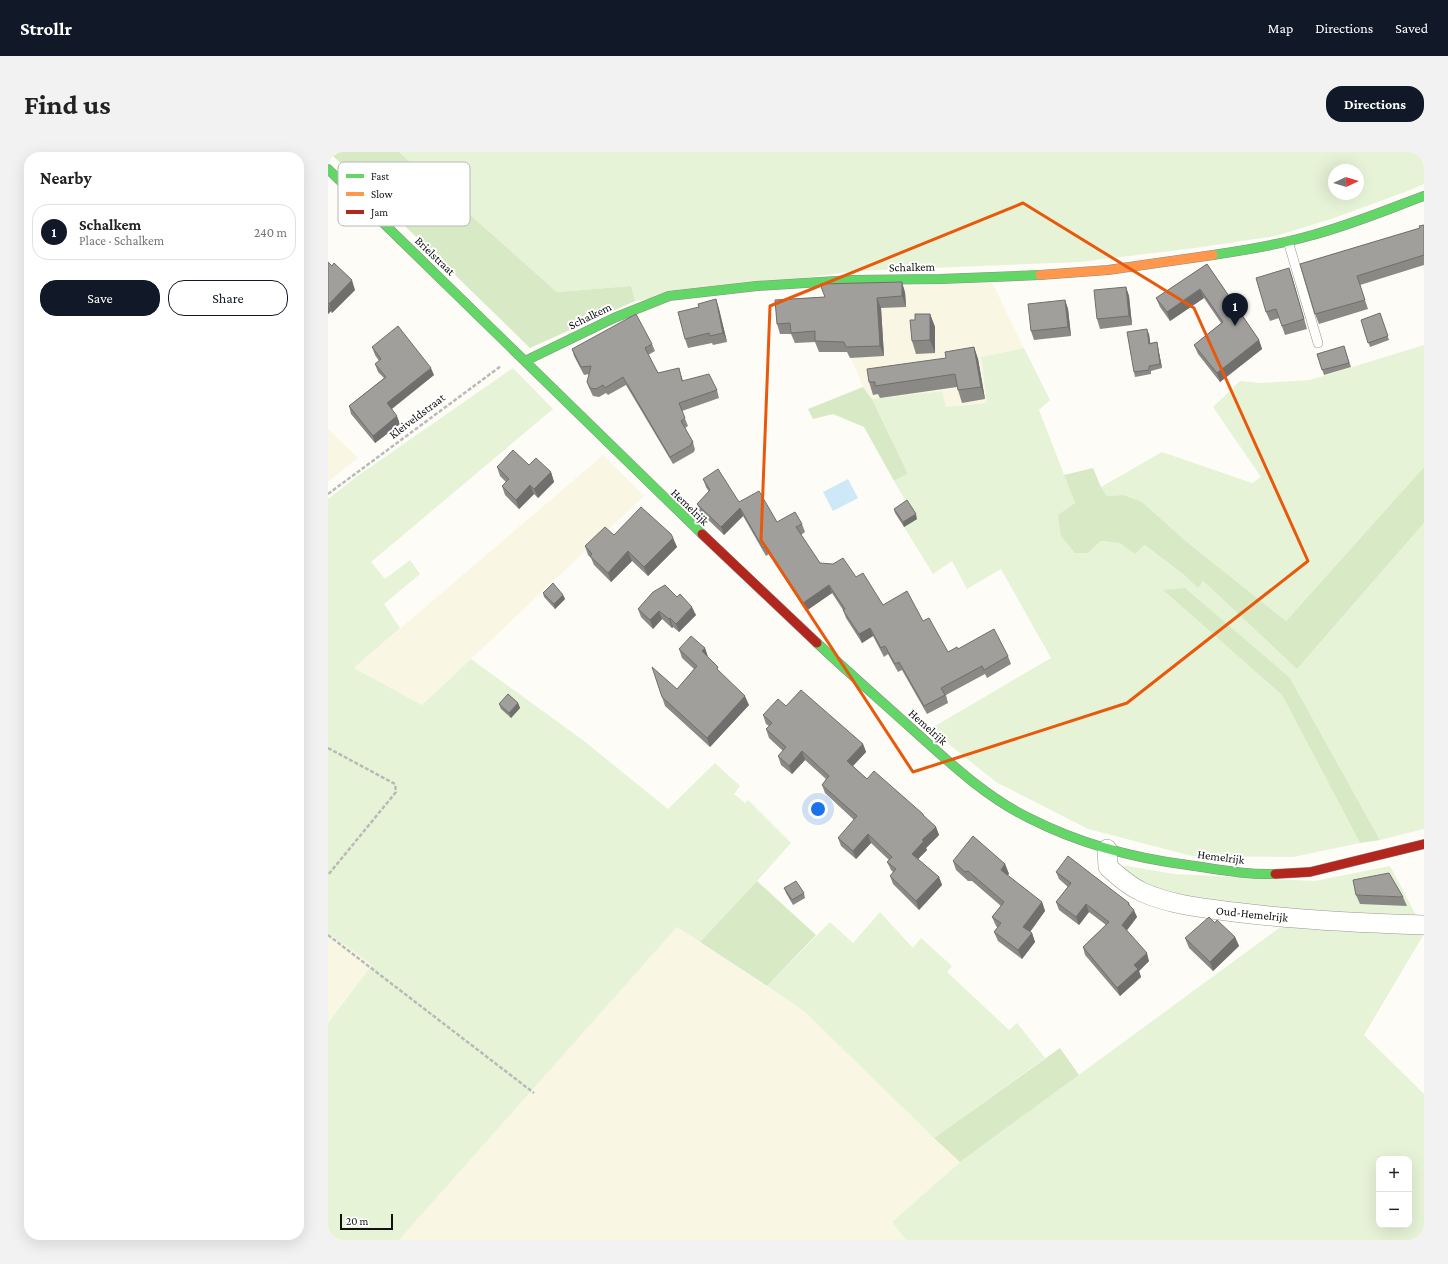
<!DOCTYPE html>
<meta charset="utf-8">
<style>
body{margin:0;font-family:"Crimson Pro",serif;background:#f2f2f2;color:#222}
.controls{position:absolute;right:12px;bottom:12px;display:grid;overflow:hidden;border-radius:8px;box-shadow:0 4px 16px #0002}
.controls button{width:36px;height:36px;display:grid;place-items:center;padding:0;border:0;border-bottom:1px solid #e0e0e0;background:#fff;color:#222;font:20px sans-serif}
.compass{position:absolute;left:1000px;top:12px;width:36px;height:36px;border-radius:50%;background:#fff;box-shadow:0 4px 16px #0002;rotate:86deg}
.scale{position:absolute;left:12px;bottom:10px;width:53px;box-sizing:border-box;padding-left:4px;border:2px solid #111;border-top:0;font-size:11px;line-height:14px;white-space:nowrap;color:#111;-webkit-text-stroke:3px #fff;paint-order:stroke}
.you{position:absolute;left:490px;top:657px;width:14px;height:14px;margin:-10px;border:3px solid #fff;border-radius:50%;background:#1a73e8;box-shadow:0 0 0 6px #1a73e833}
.badge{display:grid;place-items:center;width:26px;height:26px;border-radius:50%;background:#111827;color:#fff;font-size:13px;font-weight:700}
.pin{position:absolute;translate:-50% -33px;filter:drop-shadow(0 1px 2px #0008)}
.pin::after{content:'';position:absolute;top:21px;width:14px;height:12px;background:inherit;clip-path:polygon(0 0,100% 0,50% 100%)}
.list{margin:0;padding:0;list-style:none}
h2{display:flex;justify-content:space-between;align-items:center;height:52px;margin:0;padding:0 16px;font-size:17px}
h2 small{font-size:13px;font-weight:400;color:#767676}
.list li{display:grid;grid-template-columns:26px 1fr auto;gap:12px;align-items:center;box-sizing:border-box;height:56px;margin:0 8px 8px;padding:0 8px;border:1px solid #e0e0e0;border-radius:16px}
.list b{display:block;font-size:15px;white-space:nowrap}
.list p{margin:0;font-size:13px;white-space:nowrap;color:#767676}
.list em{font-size:13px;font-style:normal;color:#767676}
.actions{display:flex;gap:8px;padding:12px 16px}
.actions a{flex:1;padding:9px 0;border:1px solid #111827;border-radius:16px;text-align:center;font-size:14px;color:#111827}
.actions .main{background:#111827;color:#fff}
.map{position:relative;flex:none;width:1096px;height:1088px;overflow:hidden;border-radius:16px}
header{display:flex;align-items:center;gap:24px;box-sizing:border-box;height:56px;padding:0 20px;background:#111827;color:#fff}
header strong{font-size:19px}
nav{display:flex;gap:22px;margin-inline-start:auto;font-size:14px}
.intro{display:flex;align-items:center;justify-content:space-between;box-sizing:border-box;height:96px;padding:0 24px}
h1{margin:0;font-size:28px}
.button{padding:10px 18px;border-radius:16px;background:#111827;color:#fff;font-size:14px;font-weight:700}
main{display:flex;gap:24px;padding:0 24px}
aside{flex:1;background:#fff;border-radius:16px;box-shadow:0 4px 16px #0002}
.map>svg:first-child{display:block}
</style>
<header>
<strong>Strollr</strong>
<nav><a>Map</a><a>Directions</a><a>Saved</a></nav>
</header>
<div class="intro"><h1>Find us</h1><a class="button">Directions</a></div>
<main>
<aside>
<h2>Nearby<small></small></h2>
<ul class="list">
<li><span class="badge">1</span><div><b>Schalkem</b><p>Place · Schalkem</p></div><em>240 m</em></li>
</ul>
<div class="actions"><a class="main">Save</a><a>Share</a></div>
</aside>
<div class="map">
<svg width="1096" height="1088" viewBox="0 0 1096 1088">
<rect width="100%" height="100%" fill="#fdfcf7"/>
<path fill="#f9f7e4" d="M663 128 696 196 653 205 660 251 618 255 614 239 544 247 535 235 495 140Z
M0 277 30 306 0 330Z
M275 303 316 344 94 553 26 516Z
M349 775 477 860 632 1010 564 1070 578 1088H71Z
M0 781 44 813 0 871Z"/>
<path fill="#e7f3d7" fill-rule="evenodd" d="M71 0H1096V32L1077 40 1006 66 948 84 867 96 752 110 527 119 307 149 303 134 229 140ZM1006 18H1030V42H1006Z
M1096 193V315L958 469 859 390 814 350 796 343 779 344 773 335 834 300 924 331 933 325 885 255 912 229 933 231 982 228Z
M696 196 722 248 711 258 747 351 760 401 773 389 791 391 807 402 815 393 855 422 870 435 875 429 969 517 1096 371V677L1052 688 962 526 835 438 954 543 1032 691 965 705 864 704 760 677 668 630 602 577 723 506 673 417 639 437 624 409 605 422 576 375 580 353 566 329 580 322 544 247 614 239 618 255 659 251 653 205Z
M185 216 225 257 43 410 57 427 82 408 92 422 56 452 72 476 26 516 94 553 143 507 256 589 340 657 387 611 412 634 406 642 417 651 420 648 463 691 429 729 372 790 349 775 71 1088H0V871L44 813 0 781V347L28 325Z
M799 714 846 722 987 729 1062 714 1089 765 1004 762 850 744 804 728 793 715Z
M552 760 585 796 593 786 624 814 619 820 681 878 689 871 717 906 606 986 477 860 439 834 502 770 525 791Z
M958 771 1096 782 1036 883 1096 942V1088H578L564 1070 632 1010ZM1051 1007H1081V1073H1051Z"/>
<path fill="#d8eac5" d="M1 0H71L229 140 303 134 307 149 202 196Z
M535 235 544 247 580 322 566 329 536 275 505 262 485 267 480 257Z
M1096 315V371L969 517 875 429 870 436 855 422 816 393 807 402 791 391 773 389 760 401H747L733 384 730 363 747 351 736 323 765 316 773 335 779 344 796 343 814 350 859 390 958 469Z
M857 436 962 526 1052 688 1032 691 954 543 835 438Z
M429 729 488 783 439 834 372 790Z
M732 896 751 923 632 1010 606 986Z"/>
<path fill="#cde8f7" d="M520 327 530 346 505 359 495 340Z"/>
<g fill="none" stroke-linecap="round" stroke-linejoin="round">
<g stroke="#979795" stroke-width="10">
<path id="lane" d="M960 89 990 191"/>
</g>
<g stroke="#979795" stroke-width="20">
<path id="street" d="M779 697 780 715C791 725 801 734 814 740 843 753 875 756 906 760 969 768 1032 771 1096 773"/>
</g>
<g stroke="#8e8d8b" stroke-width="10">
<path id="fast" d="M0 17 374 382
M885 103C918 98 950 93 981 84 1020 74 1058 58 1096 44
M197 209 286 166 341 144 429 134 524 128 612 127 712 123
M489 491C520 520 552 548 583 576 620 609 656 644 701 666 750 691 805 706 860 713 888 717 918 723 947 722"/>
</g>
<g stroke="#8e8d8b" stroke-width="10">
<path id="slow" d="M712 123 780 118 885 103"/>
</g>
<g stroke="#8e8d8b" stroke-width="10">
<path id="jam" d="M374 382 489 491
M947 722 982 720 1096 692"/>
</g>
<path stroke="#b9b9b8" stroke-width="2.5" stroke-dasharray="4 2" stroke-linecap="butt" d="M0 342 173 214
M0 596 67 632 68 640 0 723
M0 783 206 941"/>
<use href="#lane" stroke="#fffffe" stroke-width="9"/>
<use href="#street" stroke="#fffffe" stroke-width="19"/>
<use href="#fast" stroke="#63d668" stroke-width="9"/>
<use href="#slow" stroke="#ff974d" stroke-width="9"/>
<use href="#jam" stroke="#b3261e" stroke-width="9"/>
</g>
<path fill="#8a8986" d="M1096 73V113L1032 133 1040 157 991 172 987 162 972 112 1092 76Z
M0 110 27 138 4 161 3 159 0 162Z
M879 112 931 188 934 197 892 230 870 202 866 193 893 171 876 146 842 169 832 155 828 146Z
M961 116 964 125 979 177 957 183 951 166 942 169 938 160Z
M798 135 801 144 804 173 772 177 769 167Z
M577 140 578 155 553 156 556 204 522 206 519 200H491L487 190 467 191 463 182H452L449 172 447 148Z
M388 147 391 157 399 190 385 193 384 191 360 196 357 187 371 155Z
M737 148 740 157 743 184 706 188 703 179Z
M1052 161 1061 188 1042 195 1033 168Z
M602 162 607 175V201L588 202 584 189 587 168Z
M821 182 822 191 829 190 830 195 834 216 823 219V222L807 225 806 220Z
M324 192 327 199 320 203 330 221 351 216 355 229 389 238 391 246 354 259 360 274 357 276 365 290 367 298 366 299V300L345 312 298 233 280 243 278 241 271 245 265 244 262 238 259 230 261 222 256 223 246 204 244 197Z
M1016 194 1023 215 996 223 989 202Z
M44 195 106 223 64 257 72 272 47 291 23 262 21 254 56 226 50 220 47 212 51 209 47 203Z
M646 195 650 207 657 247 634 251 630 238 629 235 552 246 550 242 545 243 541 230 618 206Z
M201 313 223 320 226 330 210 346 206 342 191 357 177 343 174 334 178 330 172 324 169 315Z
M375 327 411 350 449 370 474 372 477 380 473 383 492 411 528 425 555 453 595 469 620 500 630 497 680 504 683 512 659 526 657 522 618 543 620 551 599 562 574 518 570 520 560 502 556 505 545 484 534 491 518 466 515 458 504 441 478 459 441 402 438 404 415 364 396 383 372 360 369 352 381 340 378 335Z
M566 357 589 367 576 375 567 361Z
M286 383 345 386 349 395 320 424 304 409 283 430 266 413 263 406 260 403 257 394Z
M325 440 368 463 351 480 345 475 344 476 334 467 325 477 313 465 310 457Z
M215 441 235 443 237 447 227 457 216 445Z
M377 496 380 505 392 521 421 553 382 595 337 554 334 545 349 537 366 517 354 506 351 497Z
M190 551 192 556 183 566 173 557 171 552Z
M458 554 535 592 538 600 525 614 539 627 596 665 608 675 611 683 598 696 599 698 590 707 611 725 614 733 591 758 565 732 562 724 565 720 563 718 559 710 561 708 543 691 528 707 513 694 510 686 526 668 497 641 494 633 498 627 477 608 464 622 453 613 450 604 455 599 441 586 438 577 441 574 438 572 435 563Z
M625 709 677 712 681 722 679 723 714 750 717 759 702 780 704 781 707 790 694 807 670 789 666 780 670 776 668 774 664 765 673 754 644 729H640L628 718Z
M728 720 801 751 803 755 809 765 798 779 821 809 811 819 813 825 792 844 757 803 755 795 778 773 761 760 751 773 731 758 728 750 740 735 731 727Z
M456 736 476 741 477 746 465 753 458 741Z
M1028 743 1075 745 1079 754 1032 752Z
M887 771 907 785 911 794 885 819 861 796 857 786Z"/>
<path fill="#716f6d" d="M961 116 964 125 979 177 976 167Z
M24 128 27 138 4 161 1 152Z
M574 130 577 140 578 155 574 144Z
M798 135 801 144 804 173 801 164Z
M872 137 876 146 842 169 839 160Z
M549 146 553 156 556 204 552 194Z
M388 147 391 157 399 190 395 181Z
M737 148 740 157 743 184 740 175Z
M0 152 3 159 0 162Z
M602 162 607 175V201L602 188Z
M819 177 821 182 823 196 821 192Z
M931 188 934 197 892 230 889 221Z
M829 190 830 195 834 216 832 212Z
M646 195 650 207 657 247 653 235Z
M103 216 106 223 62 258 59 251Z
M69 264 72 272 47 291 45 284Z
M223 320 226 330 210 346 206 337Z
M202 333 206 342 191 357 188 348Z
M412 356 415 364 396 383 393 375Z
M588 362 589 367 576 375 575 370Z
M345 386 349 395 320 424 316 415Z
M300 399 304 409 283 430 280 421Z
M501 433 504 441 478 459 475 451Z
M235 443 237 447 227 457 226 452Z
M364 455 368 463 351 480 348 472Z
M331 459 334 467 325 477 322 468Z
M342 466 345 475 344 476 341 467Z
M542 476 545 484 534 491 531 482Z
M377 496 380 505 374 499Z
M417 544 421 553 382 595 379 586Z
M190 551 192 556 183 566 181 561Z
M535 592 538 600 522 617 519 609Z
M474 599 477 608 464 622 461 614Z
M608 675 611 683 598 696 599 698 587 710 584 702 594 688Z
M540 682 543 691 528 707 525 699Z
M677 712 681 722 676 727 673 718Z
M611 725 614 733 591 758 588 749Z
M714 750 717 759 699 784 695 775Z
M758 752 761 760 751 773 748 765Z
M806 758 809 765 797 781 794 773Z
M704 781 707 790 694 807 690 798Z
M907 785 911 794 885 819 882 810Z
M819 801 821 809 811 819 813 825 792 844 789 836 806 813Z"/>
<path fill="#a19f9c" stroke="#716f6d" d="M1096 73V103L1029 124 1037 148 987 162 972 112 1092 76 1091 74Z
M0 110 4 114 6 111 24 128 1 152 0 151Z
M879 112 931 188 889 221 866 193 895 170 872 137 839 160 828 146Z
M961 116 976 167 954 174 948 157 938 160 928 126Z
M574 130V144L549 146 552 194 518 195 516 190 487 189V179L463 181 462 171 449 172 447 148 497 145 492 132Z
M798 135 801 164 769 167 766 138Z
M388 147 395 181 382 184 381 181 357 187 350 160 371 155 370 152Z
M737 148 740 175 703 179 700 152Z
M1052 161 1060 184 1040 191 1033 168Z
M308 162 324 192 317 196 330 221 351 216 354 229 381 222 389 238 351 251 357 266 353 269 365 290 363 291V293L342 305 295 225 277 236 275 233 268 237 262 236 259 230 263 214 253 215 244 197Z
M587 162H602V188L584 189 582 168H587Z
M70 174 103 216 59 251 69 264 45 284 21 254 58 225 47 212 53 207 44 195Z
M819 177 821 192 829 190 832 212 821 214V218L806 220 799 180Z
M1016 194 1021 211 994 218 989 202Z
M646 195 653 235 630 238 627 222 547 234V230H541L539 217 618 206 617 200Z
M185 298 201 313 208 306 223 320 206 337 202 333 188 348 174 334 181 327 169 315Z
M390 317 411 350 431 339 449 370 467 360 474 372 468 375 492 411 505 412 515 406 528 425 535 421 555 453 579 439 595 469 601 466 620 500 629 495 630 497 666 477 680 504 656 518 654 514 613 536 617 543 596 554 571 510 567 512 557 494 553 496 542 476 531 482 515 458 517 457 501 433 475 451 438 394 435 396 412 356 393 375 369 352 382 338 375 327Z
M579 348 588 362 575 370 566 357Z
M313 355 343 382 345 386 316 415 300 399 280 421 262 404 264 402 257 394 277 375 286 383Z
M225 431 235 443 226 452 215 441Z
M337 433 349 445 352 442 364 455 348 472 342 466 341 467 331 459 322 468 310 457 325 440Z
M363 484 377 496 374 499 390 515 389 517 417 544 379 586 334 545 324 515 349 537 369 514 351 497Z
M473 538 535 592 519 609 539 627 546 619 595 662V663L608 675 594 688 596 689 584 702 611 725 588 749 562 724 568 717 559 710 564 705 540 682 525 699 510 686 529 664 494 633 501 624 474 599 461 614 450 604 458 595 438 577 444 571 435 563 450 547 458 554Z
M180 542 190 551 181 561 171 552Z
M645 684 677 712 673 718 714 750 695 775 704 781 690 798 666 780 673 771 664 765 676 750 640 719 637 720 625 709Z
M740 704 801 751 800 752 806 758 794 773 819 801 806 813 810 817 789 836 755 795 781 770 758 752 748 765 728 750 743 731 728 720Z
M1061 721 1075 745 1028 743 1025 728Z
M468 729 476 741 464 748 456 736Z
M881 765 887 771 889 768 907 785 882 810 857 786Z"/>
<path fill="none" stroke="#e8590c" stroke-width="3" stroke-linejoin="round" d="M695 51 866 156 980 409 799 551 585 620 433 388 442 154Z"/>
<g text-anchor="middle" stroke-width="4" stroke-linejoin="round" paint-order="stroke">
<g font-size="12" fill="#111" stroke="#fff">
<text transform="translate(107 104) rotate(44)" y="4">Brielstraat</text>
<text transform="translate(584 115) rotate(-1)" y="4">Schalkem</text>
<text transform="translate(262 164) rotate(-26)" y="4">Schalkem</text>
<text transform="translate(89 264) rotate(-37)" y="4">Kleiveldstraat</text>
<text transform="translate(362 355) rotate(44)" y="4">Hemelrijk</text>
<text transform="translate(600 575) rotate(42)" y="4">Hemelrijk</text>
<text transform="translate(893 705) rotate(7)" y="4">Hemelrijk</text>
<text transform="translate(924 762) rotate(6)" y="4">Oud-Hemelrijk</text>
</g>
</g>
<rect x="10" y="10" width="132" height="64" rx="6" fill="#fff" stroke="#b8b8b8" stroke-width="1"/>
<rect x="18" y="22" width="18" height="4" fill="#63d668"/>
<rect x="18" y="40" width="18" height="4" fill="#ff974d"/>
<rect x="18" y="58" width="18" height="4" fill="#b3261e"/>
<g font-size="11" fill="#111">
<text x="43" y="28">Fast</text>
<text x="43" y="46">Slow</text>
<text x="43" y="64">Jam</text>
</g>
</svg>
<div class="controls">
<button>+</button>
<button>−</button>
</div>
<svg class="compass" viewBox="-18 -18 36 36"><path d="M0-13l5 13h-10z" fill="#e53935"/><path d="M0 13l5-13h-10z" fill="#767676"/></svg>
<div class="scale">20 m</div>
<div class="you"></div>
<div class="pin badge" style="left:907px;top:174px">1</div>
</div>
</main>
